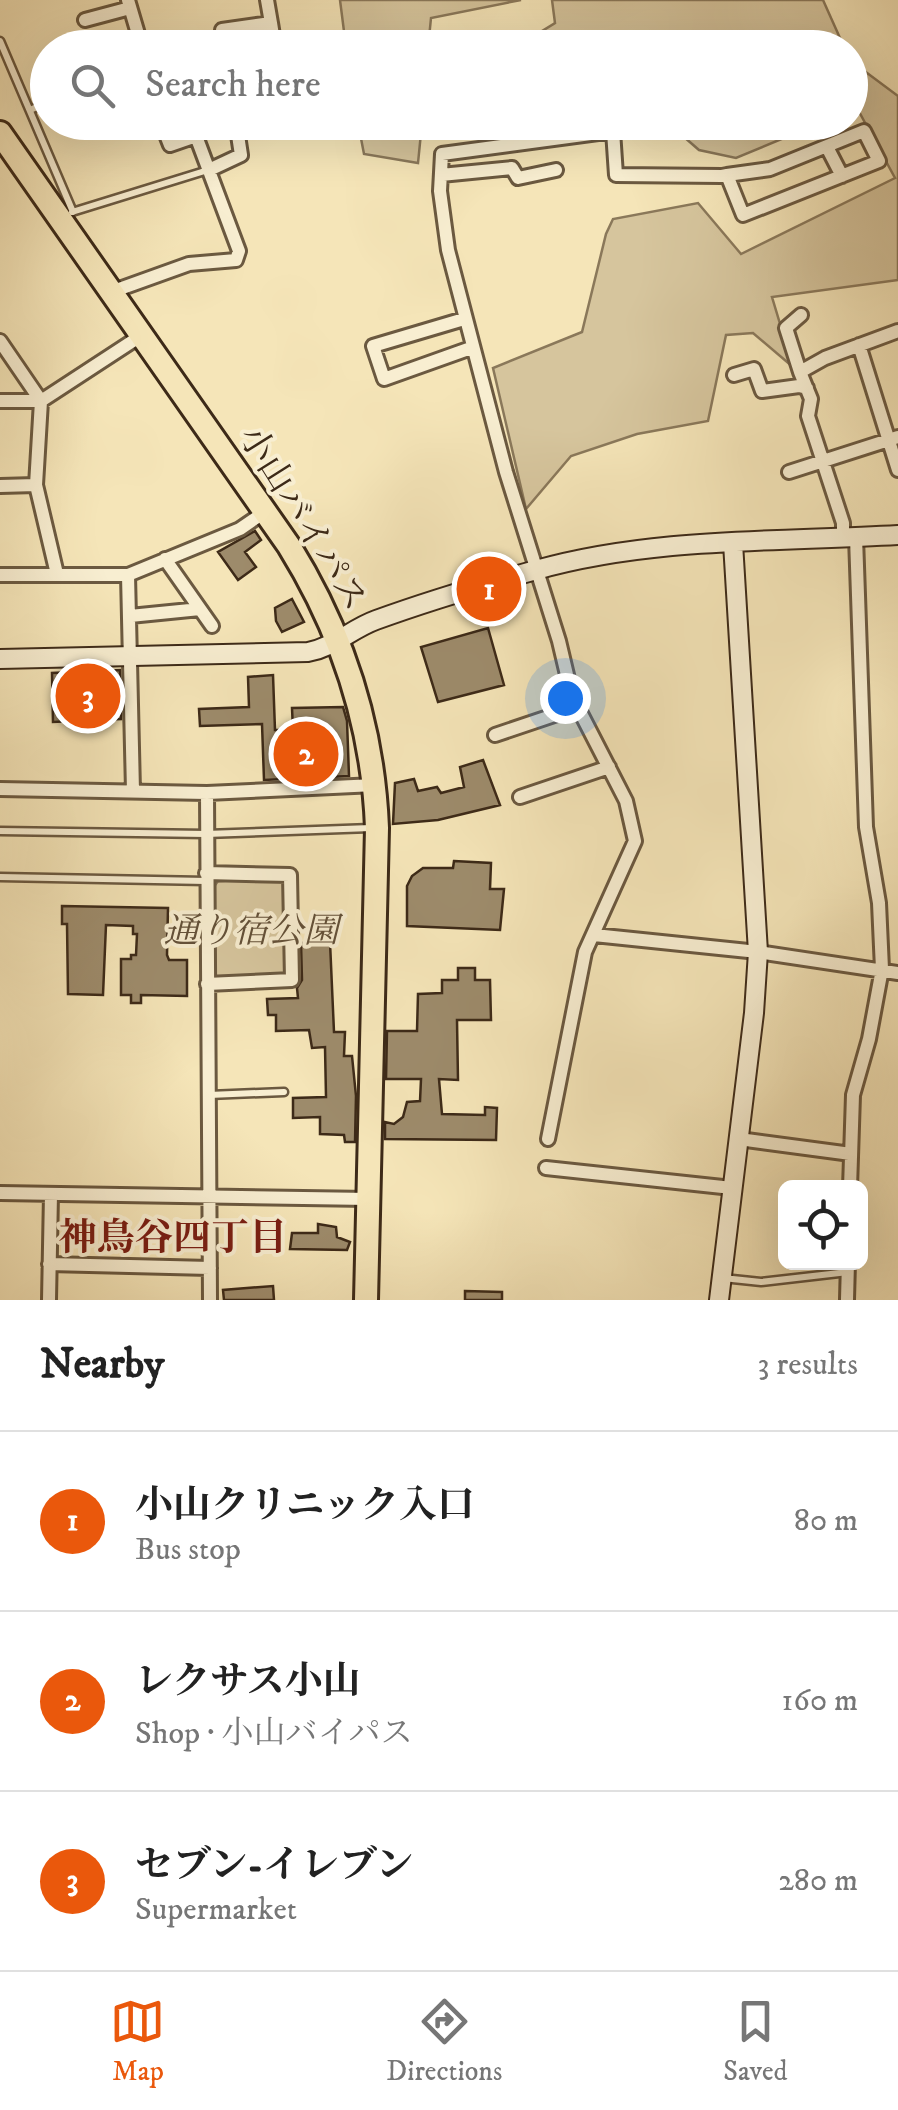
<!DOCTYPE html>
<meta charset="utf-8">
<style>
body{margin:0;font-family:"IM FELL DW Pica","Noto Serif JP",serif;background:#f6f6f6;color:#222}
.controls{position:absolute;right:30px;bottom:30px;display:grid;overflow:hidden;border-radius:15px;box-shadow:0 10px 40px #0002}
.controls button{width:90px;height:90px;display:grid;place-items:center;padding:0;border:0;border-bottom:2px solid #e0e0e0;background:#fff;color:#222;font:50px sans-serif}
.you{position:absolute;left:565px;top:698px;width:35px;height:35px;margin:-25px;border:8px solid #fff;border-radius:50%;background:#1a73e8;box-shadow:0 0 0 15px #1a73e833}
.badge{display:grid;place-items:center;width:65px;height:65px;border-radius:50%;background:#ea580c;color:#fff;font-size:32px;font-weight:700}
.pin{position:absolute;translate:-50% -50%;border:5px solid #fff;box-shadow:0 2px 10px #0006}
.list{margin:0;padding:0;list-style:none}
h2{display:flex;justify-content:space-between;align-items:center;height:130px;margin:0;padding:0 40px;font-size:42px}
h2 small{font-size:32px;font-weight:400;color:#767676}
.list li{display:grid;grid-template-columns:65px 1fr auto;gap:30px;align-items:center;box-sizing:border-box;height:180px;padding:0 40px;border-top:2px solid #e0e0e0}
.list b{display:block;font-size:38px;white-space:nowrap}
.list p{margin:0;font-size:32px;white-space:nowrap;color:#767676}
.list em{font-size:32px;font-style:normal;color:#767676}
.icon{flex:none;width:55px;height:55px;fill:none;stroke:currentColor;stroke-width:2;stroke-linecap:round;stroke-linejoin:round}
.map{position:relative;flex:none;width:898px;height:1300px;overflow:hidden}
.search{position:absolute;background:#fff;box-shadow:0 10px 40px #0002;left:30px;right:30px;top:30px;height:110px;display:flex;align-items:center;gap:25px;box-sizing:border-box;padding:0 35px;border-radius:55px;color:#767676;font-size:38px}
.sheet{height:670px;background:#fff}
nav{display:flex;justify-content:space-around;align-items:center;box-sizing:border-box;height:140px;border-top:2px solid #e0e0e0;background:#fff;font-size:28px;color:#767676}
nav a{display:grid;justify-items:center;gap:5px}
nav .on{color:#ea580c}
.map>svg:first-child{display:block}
</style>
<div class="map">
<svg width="898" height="1300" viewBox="0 0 898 1300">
<rect width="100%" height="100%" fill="#f5e5b8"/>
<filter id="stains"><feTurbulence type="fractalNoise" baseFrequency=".002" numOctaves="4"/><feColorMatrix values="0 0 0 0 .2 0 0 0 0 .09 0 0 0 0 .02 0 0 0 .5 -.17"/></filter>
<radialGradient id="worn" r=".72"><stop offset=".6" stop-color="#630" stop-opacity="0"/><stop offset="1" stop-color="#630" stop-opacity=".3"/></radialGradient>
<path fill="#d6c59d" stroke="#8a785a" stroke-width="2.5" d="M340 0H521L431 18 428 48 346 47Z
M552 0H823L844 47H516L555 23Z
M851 61 898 96V280L772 297 793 367 753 333 726 335 708 421 637 434 571 456 526 509 493 368 582 332 606 234 613 219 698 203 741 254 895 178 857 108 851 110Z
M358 123H422L418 163 364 154Z
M668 123H820L736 158 699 150Z
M281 879 286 883 289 973 285 978 220 980 212 975 213 888 218 881Z"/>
<path fill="#9d8b6b" stroke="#3d2a18" stroke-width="2.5" d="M255 531 261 540 245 552 256 567 238 580 218 552Z
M292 599 304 622 282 632 276 621 275 608Z
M488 628 504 685 438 702 421 647Z
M120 670 121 719 53 722 52 673Z
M273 675 275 730H293L292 708 343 707 347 721 349 776 264 780 262 724 200 726 199 709 249 707 248 677Z
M483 760 500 805 438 820 393 824 395 783 414 779 418 791 437 787 441 793 464 787 460 767Z
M454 861 491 863 490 889H504L500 930 407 926V886L412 876 423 868H453Z
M62 906 168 908 167 955 169 960H187V996L141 995V1003H131V995H121V959H131V955H136L137 934H133V926L106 925 103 995 68 994 67 924H62Z
M330 942 334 1032H345L344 1056H352L356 1096 355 1142H345L344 1135 320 1134V1117L293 1118V1098L326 1097 325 1047 312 1048 309 1030 276 1031V1015H268L267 999 298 998 297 988 302 980 301 943Z
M458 968H475V980H490L491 1020H457L458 1080 439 1079 442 1114 485 1115V1107L497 1108 496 1140 385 1139V1122L394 1124 403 1117 407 1102 420 1101 421 1079H386L387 1031H417L418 994 442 993V980H458Z
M318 1224 336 1227 337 1237 350 1242 347 1250 290 1249 292 1233H318Z
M273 1286 274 1300H224L223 1290Z
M465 1291 502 1292V1300H465Z"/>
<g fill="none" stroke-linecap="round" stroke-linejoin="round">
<g stroke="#6b5940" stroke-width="11">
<path id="lane" d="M0 41 73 212
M30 110 48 102
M72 212 208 170
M0 831 206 834 371 828
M0 877 206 881
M209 1095 284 1092
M723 1278 761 1282 848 1272"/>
</g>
<g stroke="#6b5940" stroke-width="18">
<path id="street" d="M128 0 141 44 139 48
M85 20 130 8
M271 23 275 48
M224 48 222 30 271 23 267 0
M827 147 842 176
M209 170 241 155 236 122
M441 175 512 168 518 178 556 170
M111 292 189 264 236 260 239 251 196 136 170 145 161 122
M464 319 373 346 384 379 471 348
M0 341 41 401 36 485 57 574
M859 345 898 470
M800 372 786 328 801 315
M734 375 754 369 762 391 799 386 807 388
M0 401H41L142 335
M789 472 898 437
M0 486 36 485
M843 538V523L808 416 811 399 800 372 825 358 898 331
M165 559 212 626
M0 575H128L240 529 266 511
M128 575 133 791
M130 616 200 609
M495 735 578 707
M0 789 207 793 375 785
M207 793 210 1300
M520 797 609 767
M206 873 290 875 292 980 207 984
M594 935 758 952 898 973
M548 1139 585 952 635 841 626 801 572 696 559 641 506 472 448 250 440 191 442 154 613 131 616 175 722 176 727 175 770 169 864 131 879 161 743 215 727 175
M739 1139 851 1154
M546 1168 732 1188
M850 1188 853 1095 869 1039 882 969 879 903 866 827 856 537
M0 1193 369 1199
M49 1264 210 1268
M49 1300 51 1194
M847 1300 848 1262"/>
</g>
<g stroke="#3d2a18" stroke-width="22">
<path id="secondary" d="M0 659 308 652C335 647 351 629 376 620 428 601 482 585 536 570 653 537 777 542 898 535
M719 1300 754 1013 758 952 733 543"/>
</g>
<g stroke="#3d2a18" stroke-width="28">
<path id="highway" d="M0 133 289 546C343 633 373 725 377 828L366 1300"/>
</g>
<use href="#lane" stroke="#f8eed1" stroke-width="6"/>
<use href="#street" stroke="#f8eed1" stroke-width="12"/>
<use href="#secondary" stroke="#f8eed1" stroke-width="18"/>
<use href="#highway" stroke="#f5e5b8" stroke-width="22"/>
</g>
<g text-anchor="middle" stroke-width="8" stroke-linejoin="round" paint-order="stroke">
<g font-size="35" fill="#3d2a18" stroke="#f8eed1">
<text transform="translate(304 518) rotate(58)" y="12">小山バイパス</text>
</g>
<g font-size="35" font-style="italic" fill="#635139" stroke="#f8eed1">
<text x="251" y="942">通り宿公園</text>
</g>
<g font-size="38" font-weight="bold" fill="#7a1f14" stroke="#f8eed1">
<text x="173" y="1250">神鳥谷四丁目</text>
</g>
</g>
<rect width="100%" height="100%" filter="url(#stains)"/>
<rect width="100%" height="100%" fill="url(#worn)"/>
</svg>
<div class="controls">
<button><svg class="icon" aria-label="locate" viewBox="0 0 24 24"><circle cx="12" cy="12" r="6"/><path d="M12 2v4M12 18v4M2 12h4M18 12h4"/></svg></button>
</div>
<div class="you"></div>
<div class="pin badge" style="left:489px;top:589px">1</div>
<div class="pin badge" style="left:306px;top:754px">2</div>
<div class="pin badge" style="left:88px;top:696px">3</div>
<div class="search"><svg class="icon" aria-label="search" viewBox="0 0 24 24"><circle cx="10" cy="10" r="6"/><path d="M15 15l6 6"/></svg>Search here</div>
</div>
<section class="sheet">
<h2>Nearby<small>3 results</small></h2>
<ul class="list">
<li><span class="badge">1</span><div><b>小山クリニック入口</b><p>Bus stop</p></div><em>80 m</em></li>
<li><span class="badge">2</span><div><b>レクサス小山</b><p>Shop · 小山バイパス</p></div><em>160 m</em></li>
<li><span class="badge">3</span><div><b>セブン-イレブン</b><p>Supermarket</p></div><em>280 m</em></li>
</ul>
</section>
<nav>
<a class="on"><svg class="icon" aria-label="map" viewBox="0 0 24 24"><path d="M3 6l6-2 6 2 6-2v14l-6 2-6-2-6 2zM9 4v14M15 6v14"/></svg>Map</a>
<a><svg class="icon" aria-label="directions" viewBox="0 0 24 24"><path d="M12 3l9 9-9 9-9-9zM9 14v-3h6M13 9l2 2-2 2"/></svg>Directions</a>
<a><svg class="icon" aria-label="saved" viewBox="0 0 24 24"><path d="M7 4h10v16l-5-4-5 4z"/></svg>Saved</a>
</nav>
